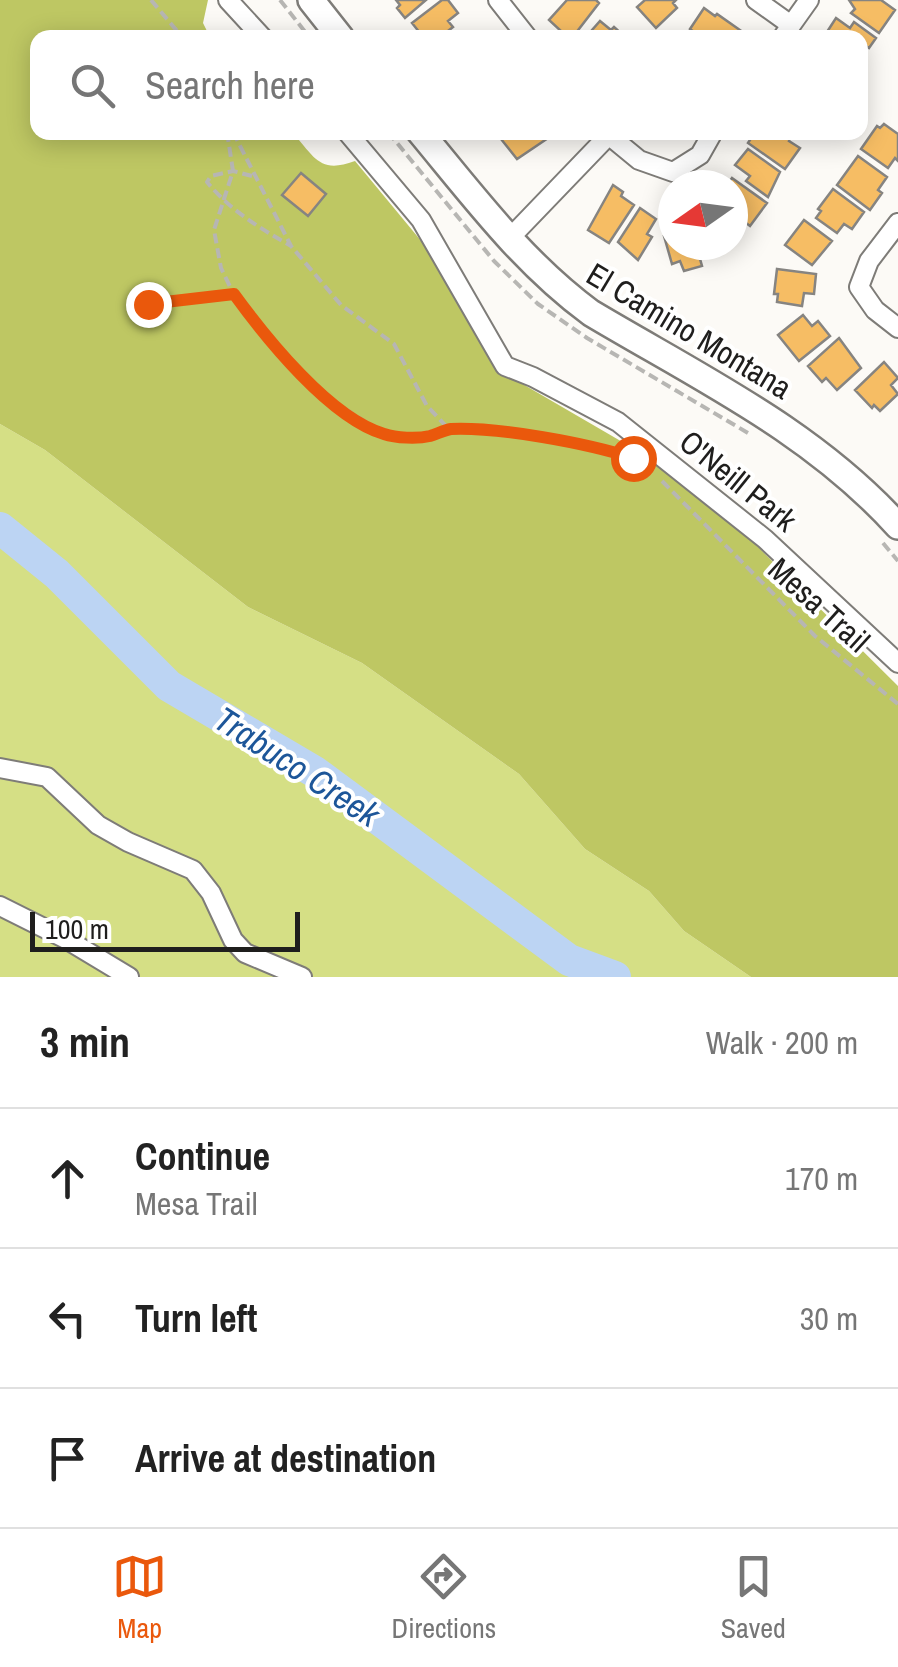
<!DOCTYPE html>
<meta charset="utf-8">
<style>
body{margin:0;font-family:"Archivo Narrow",sans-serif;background:#f6f6f6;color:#222}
.compass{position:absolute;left:658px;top:170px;width:90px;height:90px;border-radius:50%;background:#fff;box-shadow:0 5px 25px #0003;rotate:256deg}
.scale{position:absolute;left:30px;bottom:25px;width:270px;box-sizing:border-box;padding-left:10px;border:5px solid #1f1e1d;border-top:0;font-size:28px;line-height:35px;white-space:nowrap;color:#1f1e1d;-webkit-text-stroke:8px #fff;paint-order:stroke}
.stop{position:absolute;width:30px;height:30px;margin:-22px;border:8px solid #ea580c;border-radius:50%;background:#fff}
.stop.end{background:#ea580c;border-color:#fff;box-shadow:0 2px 10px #0008}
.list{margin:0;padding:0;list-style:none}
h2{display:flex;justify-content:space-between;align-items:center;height:130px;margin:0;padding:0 40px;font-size:42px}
h2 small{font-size:32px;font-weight:400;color:#767676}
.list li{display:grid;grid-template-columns:65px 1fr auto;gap:30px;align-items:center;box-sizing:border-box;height:140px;padding:0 40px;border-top:2px solid #e0e0e0}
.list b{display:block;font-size:38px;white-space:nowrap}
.list p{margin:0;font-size:32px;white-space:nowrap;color:#767676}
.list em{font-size:32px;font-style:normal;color:#767676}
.icon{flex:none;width:55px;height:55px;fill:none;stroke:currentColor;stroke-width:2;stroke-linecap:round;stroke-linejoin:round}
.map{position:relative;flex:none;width:898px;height:977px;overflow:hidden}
.search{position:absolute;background:#fff;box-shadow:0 5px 25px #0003;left:30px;right:30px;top:30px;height:110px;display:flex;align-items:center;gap:25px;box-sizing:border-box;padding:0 35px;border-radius:20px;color:#767676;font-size:38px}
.sheet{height:550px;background:#fff}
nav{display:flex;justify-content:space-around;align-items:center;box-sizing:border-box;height:140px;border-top:2px solid #e0e0e0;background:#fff;font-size:28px;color:#767676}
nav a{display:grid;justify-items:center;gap:5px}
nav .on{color:#ea580c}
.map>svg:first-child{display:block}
</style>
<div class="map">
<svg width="898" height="977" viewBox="0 0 898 977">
<rect width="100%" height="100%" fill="#fcfaf6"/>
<path fill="#d5df85" d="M0 424 45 450 248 607 362 663 519 774 585 849 649 891 684 931 751 977H0Z"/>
<path fill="#bec763" d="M0 0H208L203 23 210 37 38 38V132L293 133C315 158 320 174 355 161L427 248 497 369 643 454 744 533 898 686V977H751L684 931 649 891 585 849 519 774 362 663 248 607 45 450 0 424Z"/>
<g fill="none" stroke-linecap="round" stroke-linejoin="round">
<path stroke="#bcd4f3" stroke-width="32" d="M0 528 57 574 169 686 315 772 569 960 615 977"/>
</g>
<path fill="#f6bd64" stroke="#868481" stroke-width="2.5" d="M396 0H426L405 18 397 8 400 5Z
M442 0H448L458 13 448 21 453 27 439 38H424L412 23Z
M567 0H596L599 3 572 38H562L558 34 561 31 549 20Z
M645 0H676L673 3 677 8 656 28 637 7Z
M849 0H881L895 10 879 33 851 13 855 9Z
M704 8 715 16 717 14 747 35 745 38H702L690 29Z
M836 18 850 28 854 22 876 38 869 48 866 46 860 53V38L825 35Z
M600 21 611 30 614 27 623 35 585 38Z
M884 124 898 134V161L895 158 888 168 861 149 877 126 880 128Z
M510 132H557L517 159 501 139Z
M755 132H784L791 137 789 141 800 148 785 169 748 143Z
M748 149 780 172 768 197 746 181 750 176 735 165Z
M858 156 887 177 878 190 882 193 870 210 837 185Z
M301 173 326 194 308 216 282 195Z
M732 178 767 203 750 226 733 213V185H727Z
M613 185 623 192 621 196 634 205 609 243 588 230Z
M833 189 864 212 852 229 844 224 837 233 816 218 821 211 818 209Z
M640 208 656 219 647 234 652 237 638 260 618 242Z
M673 218V245H696L702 266 684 271 680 261 672 264 664 236 670 234 667 220Z
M804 220 832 241 812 265 785 245Z
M777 269 816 274 814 294 804 293 802 306 777 302 778 294H774Z
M803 315 812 326 818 321 830 336 799 361 778 335Z
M839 338 861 368 837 390 826 378 822 382 808 366Z
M884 362 898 378 891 385 898 394 880 411 874 405 872 408 855 390Z"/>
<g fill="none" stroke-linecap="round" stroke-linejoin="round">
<g stroke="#7e7c78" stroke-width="22">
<path id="street" d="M228 0 263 38
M498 0 528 38
M756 0 791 25
M782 38 809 0
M347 132 421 220 505 366 533 377 618 422 765 539 898 663
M605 132 639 160 673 172 700 155 713 132
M898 223 869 261 859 287 875 310 898 328
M508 240 608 136
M0 768 47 777 98 825 128 842 193 870 211 893 233 940 245 953 302 977
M0 906 66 939 129 977"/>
</g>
<g stroke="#7e7c78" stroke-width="30">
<path id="secondary" d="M311 0 341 38
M420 132C474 197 523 263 591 313 700 378 812 431 898 526"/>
</g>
<path stroke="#b7b6b3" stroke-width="4" stroke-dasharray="10 5" stroke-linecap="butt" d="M151 0 183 38
M280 0 310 38
M227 132 233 171 214 230 221 268 234 295 272 345 322 394 384 434 428 436 449 429 506 434 598 447 631 457
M233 132 291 246 341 305 394 344 427 406 447 427
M388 132 494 261 538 304 587 338 748 433
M252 176 233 171 211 176 207 182C231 211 258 227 291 246
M148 304 234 295
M662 481 815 636 898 704
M883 543 898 561"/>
<use href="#street" stroke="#fff" stroke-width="18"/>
<use href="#secondary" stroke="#fff" stroke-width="25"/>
</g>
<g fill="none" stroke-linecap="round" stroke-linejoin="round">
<path stroke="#ea580c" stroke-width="12" d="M148 304 234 294C266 338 330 418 384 434 396 438 417 439 430 436 437 434 444 430 451 429 500 427 586 443 633 458"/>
</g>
<g text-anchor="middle" stroke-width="8" stroke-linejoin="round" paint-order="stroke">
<g font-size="32" fill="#1f1e1d" stroke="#fff">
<text transform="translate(689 331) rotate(31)" y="11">El Camino Montana</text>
<text transform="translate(738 481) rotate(39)" y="11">O'Neill Park</text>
<text transform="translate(819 605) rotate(42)" y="11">Mesa Trail</text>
</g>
<g font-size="35" font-style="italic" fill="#1d5699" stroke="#fff">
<text transform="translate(297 767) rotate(33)" y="12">Trabuco Creek</text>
</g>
</g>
</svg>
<svg class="compass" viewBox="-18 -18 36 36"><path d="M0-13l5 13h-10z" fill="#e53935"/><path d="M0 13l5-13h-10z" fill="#767676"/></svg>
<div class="scale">100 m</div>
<div class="stop" style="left:633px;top:458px"></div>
<div class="stop end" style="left:148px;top:304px"></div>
<div class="search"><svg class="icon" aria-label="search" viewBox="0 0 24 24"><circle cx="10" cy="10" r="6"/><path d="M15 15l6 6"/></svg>Search here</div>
</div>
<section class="sheet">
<h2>3 min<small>Walk · 200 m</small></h2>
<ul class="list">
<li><svg class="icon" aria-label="ahead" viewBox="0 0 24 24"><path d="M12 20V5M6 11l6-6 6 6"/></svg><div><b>Continue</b><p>Mesa Trail</p></div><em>170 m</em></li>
<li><svg class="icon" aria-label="left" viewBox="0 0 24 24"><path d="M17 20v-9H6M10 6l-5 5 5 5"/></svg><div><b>Turn left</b></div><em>30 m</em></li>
<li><svg class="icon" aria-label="arrive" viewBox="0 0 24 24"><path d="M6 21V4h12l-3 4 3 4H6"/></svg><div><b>Arrive at destination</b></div></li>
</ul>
</section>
<nav>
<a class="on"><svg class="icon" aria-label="map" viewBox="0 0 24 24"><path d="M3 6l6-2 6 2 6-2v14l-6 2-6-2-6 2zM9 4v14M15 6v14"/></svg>Map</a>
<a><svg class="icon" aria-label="directions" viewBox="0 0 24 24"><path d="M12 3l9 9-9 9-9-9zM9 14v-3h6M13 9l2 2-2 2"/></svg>Directions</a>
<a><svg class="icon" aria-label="saved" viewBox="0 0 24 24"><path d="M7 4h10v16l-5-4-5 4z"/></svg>Saved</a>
</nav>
